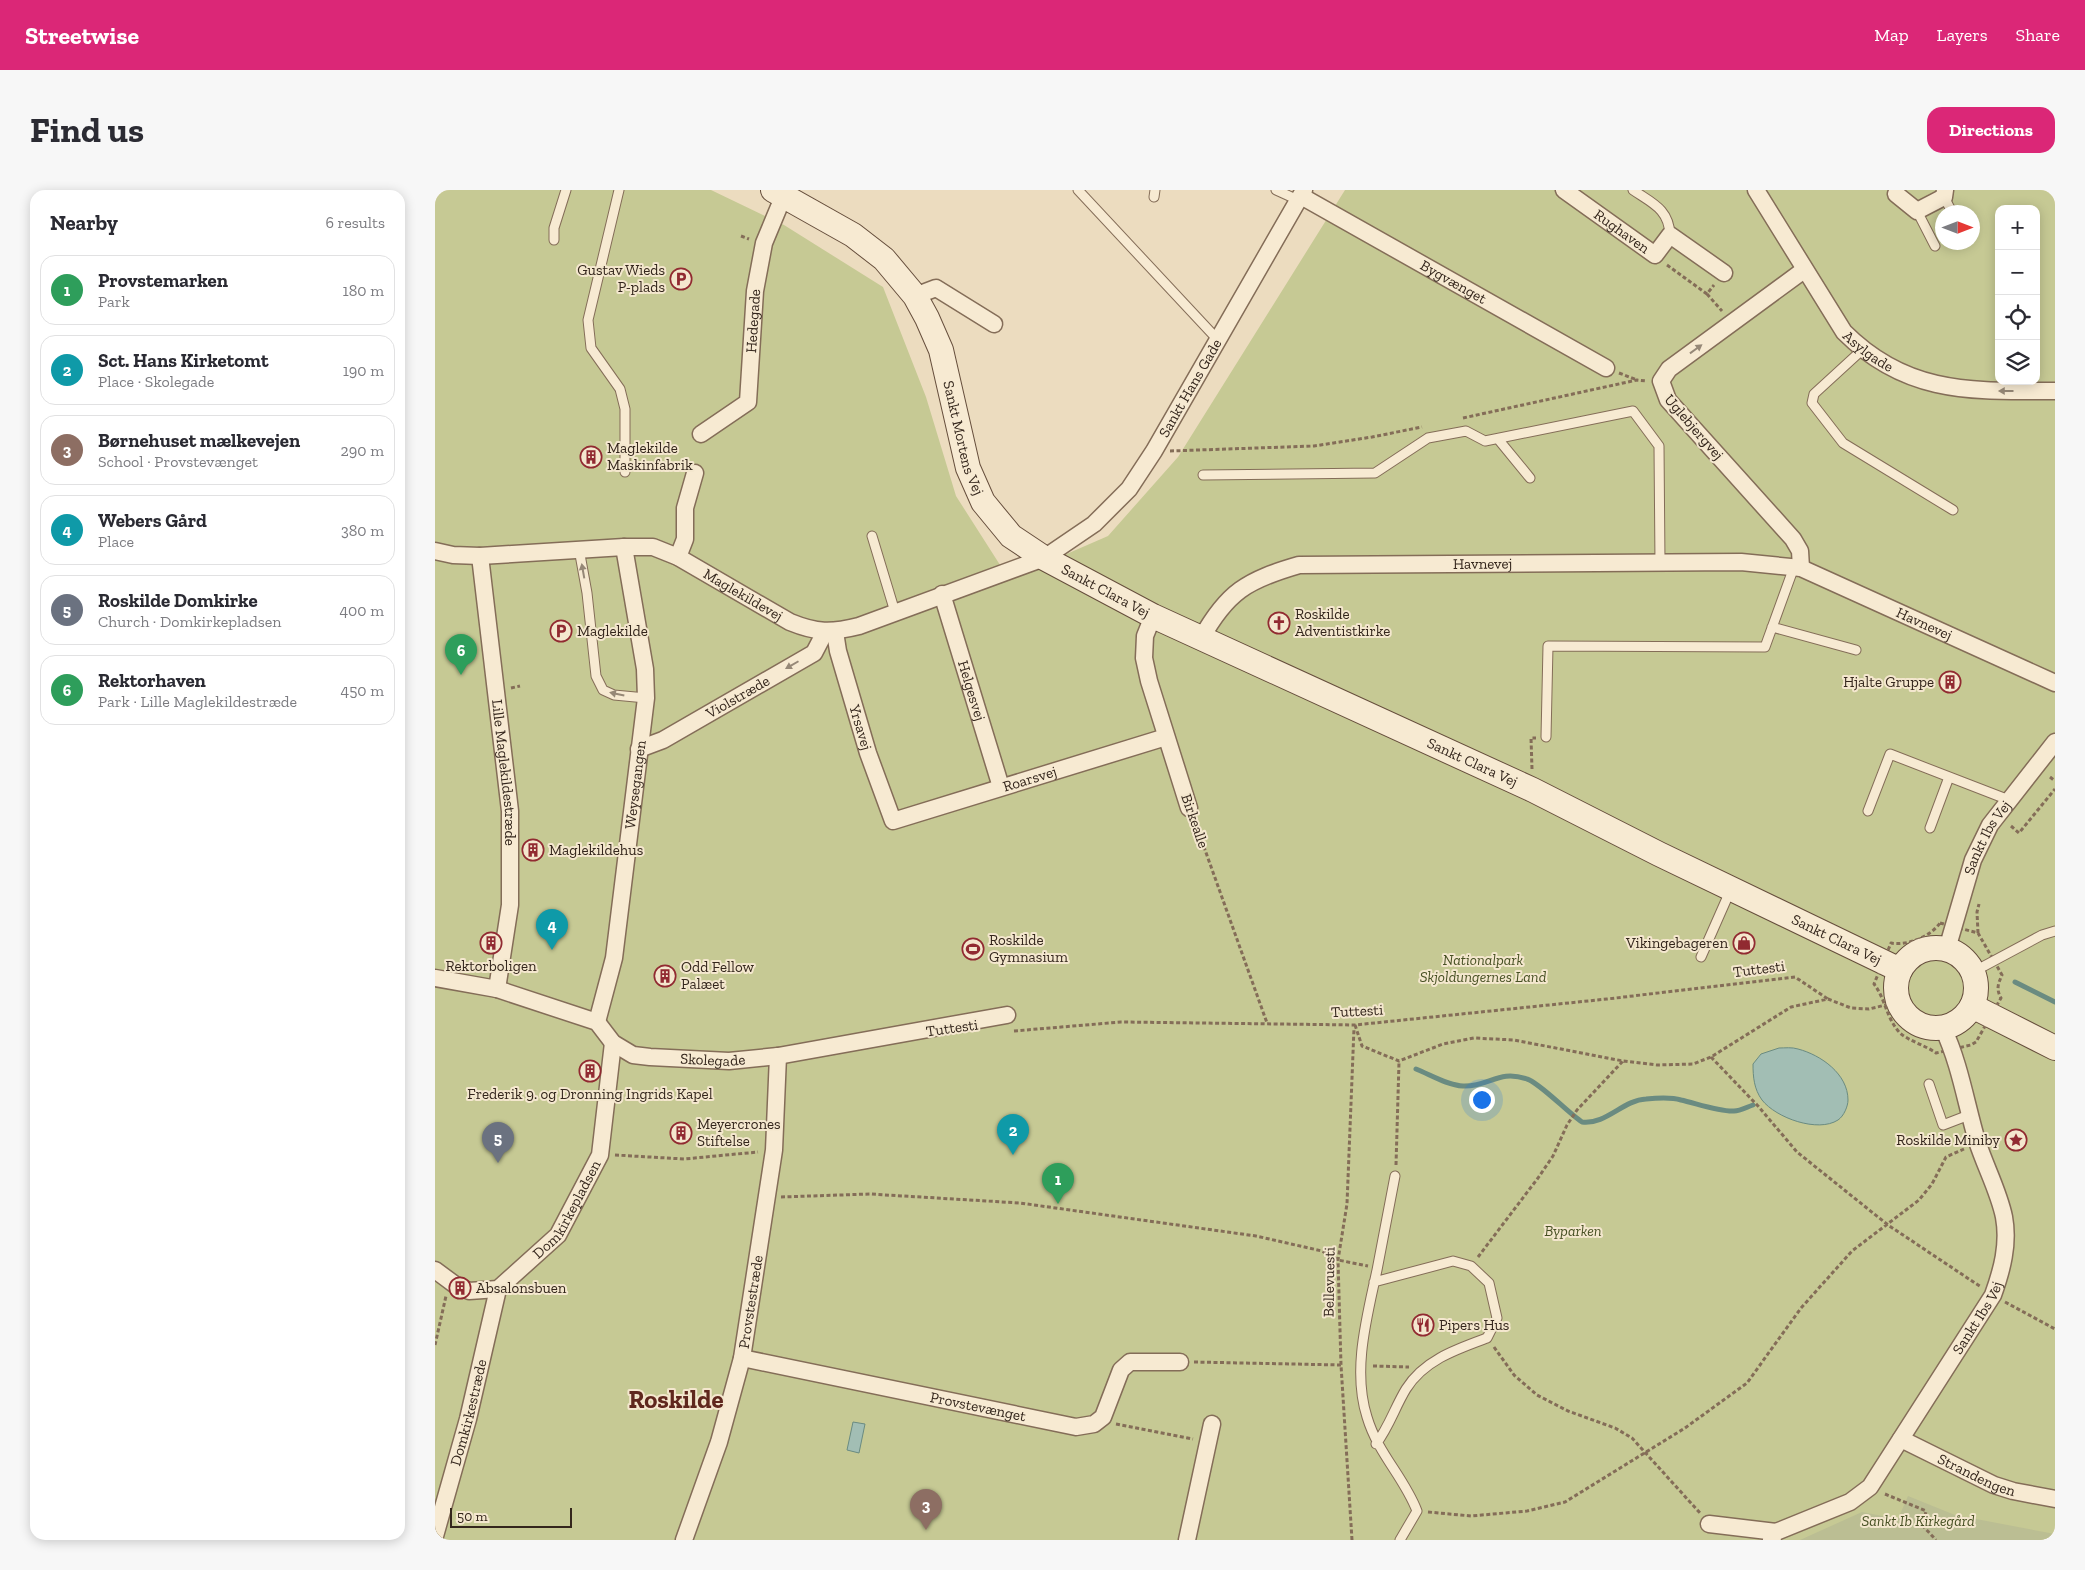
<!DOCTYPE html>
<meta charset="utf-8">
<style>
body{margin:0;font-family:"Zilla Slab",serif;background:#f7f7f7;color:#2b2b33}
.controls{position:absolute;right:15px;top:15px;display:grid;overflow:hidden;border-radius:10px;box-shadow:0 2px 12px #0003}
.controls button{width:45px;height:45px;display:grid;place-items:center;padding:0;border:0;border-bottom:1px solid #e1e1e2;background:#fff;color:#2b2b33;font:25px sans-serif}
.compass{position:absolute;left:1500px;top:15px;width:45px;height:45px;border-radius:50%;background:#fff;box-shadow:0 2px 12px #0003;rotate:90deg}
.scale{position:absolute;left:15px;bottom:12px;width:122px;box-sizing:border-box;padding-left:5px;border:2px solid #34261c;border-top:0;font-size:14px;line-height:18px;white-space:nowrap;color:#34261c;-webkit-text-stroke:4px #f4e7ce;paint-order:stroke}
.you{position:absolute;left:1046px;top:909px;width:18px;height:18px;margin:-12px;border:4px solid #fff;border-radius:50%;background:#1a73e8;box-shadow:0 0 0 8px #1a73e833}
.badge{display:grid;place-items:center;width:32px;height:32px;border-radius:50%;background:#db2777;color:#fff;font-size:16px;font-weight:700}
.pin{position:absolute;translate:-50% -41px;filter:drop-shadow(0 1px 2px #0008)}
.pin::after{content:'';position:absolute;top:26px;width:18px;height:15px;background:inherit;clip-path:polygon(0 0,100% 0,50% 100%)}
.list{margin:0;padding:0;list-style:none}
h2{display:flex;justify-content:space-between;align-items:center;height:65px;margin:0;padding:0 20px;font-size:21px}
h2 small{font-size:16px;font-weight:400;color:#7c7c81}
.list li{display:grid;grid-template-columns:32px 1fr auto;gap:15px;align-items:center;box-sizing:border-box;height:70px;margin:0 10px 10px;padding:0 10px;border:1px solid #e1e1e2;border-radius:15px}
.list b{display:block;font-size:19px;white-space:nowrap}
.list p{margin:0;font-size:16px;white-space:nowrap;color:#7c7c81}
.list em{font-size:16px;font-style:normal;color:#7c7c81}
.icon{flex:none;width:28px;height:28px;fill:none;stroke:currentColor;stroke-width:2;stroke-linecap:round;stroke-linejoin:round}
.map{position:relative;flex:none;width:1620px;height:1350px;overflow:hidden;border-radius:15px}
header{display:flex;align-items:center;gap:30px;box-sizing:border-box;height:70px;padding:0 25px;background:#db2777;color:#fff}
header strong{font-size:24px}
nav{display:flex;gap:28px;margin-inline-start:auto;font-size:18px}
.intro{display:flex;align-items:center;justify-content:space-between;box-sizing:border-box;height:120px;padding:0 30px}
h1{margin:0;font-size:35px}
.button{padding:12px 22px;border-radius:15px;background:#db2777;color:#fff;font-size:18px;font-weight:700}
main{display:flex;gap:30px;padding:0 30px}
aside{flex:1;background:#fff;border-radius:15px;box-shadow:0 2px 12px #0003}
.map>svg:first-child{display:block}
</style>
<header>
<strong>Streetwise</strong>
<nav><a>Map</a><a>Layers</a><a>Share</a></nav>
</header>
<div class="intro"><h1>Find us</h1><a class="button">Directions</a></div>
<main>
<aside>
<h2>Nearby<small>6 results</small></h2>
<ul class="list">
<li><span class="badge" style="background:#2e9e5b">1</span><div><b>Provstemarken</b><p>Park</p></div><em>180 m</em></li>
<li><span class="badge" style="background:#0f9aa8">2</span><div><b>Sct. Hans Kirketomt</b><p>Place · Skolegade</p></div><em>190 m</em></li>
<li><span class="badge" style="background:#8d6e63">3</span><div><b>Børnehuset mælkevejen</b><p>School · Provstevænget</p></div><em>290 m</em></li>
<li><span class="badge" style="background:#0f9aa8">4</span><div><b>Webers Gård</b><p>Place</p></div><em>380 m</em></li>
<li><span class="badge" style="background:#6b7280">5</span><div><b>Roskilde Domkirke</b><p>Church · Domkirkepladsen</p></div><em>400 m</em></li>
<li><span class="badge" style="background:#2e9e5b">6</span><div><b>Rektorhaven</b><p>Park · Lille Maglekildestræde</p></div><em>450 m</em></li>
</ul>
</aside>
<div class="map">
<svg width="1620" height="1350" viewBox="0 0 1620 1350">
<rect width="100%" height="100%" fill="#ecdcbf"/>
<path fill="#c6c994" fill-rule="evenodd" d="M0 0H276L349 35 448 97 491 207 521 306 574 389 673 346 743 267 910 0H1620V1350H0ZM1564 19H1601V191H1564ZM1508 22H1538V52H1508Z"/>
<path fill="#bbbe93" d="M1473 1306 1520 1325 1620 1344V1350H1365L1427 1322 1463 1329Z"/>
<path fill="#a2beb4" stroke="#6a8b81" d="M1344 858C1350 858 1357 857 1363 859 1386 865 1413 884 1413 910 1413 916 1409 926 1403 930 1383 943 1341 928 1327 910 1319 899 1318 887 1318 874L1326 864Z
M418 1232 430 1234 424 1263 412 1260Z"/>
<g fill="none" stroke-linecap="round" stroke-linejoin="round">
<path stroke="#6a8b81" stroke-width="5" d="M1580 792 1620 812
M981 879C996 885 1012 895 1028 896 1055 897 1063 879 1092 889 1105 893 1133 923 1147 932 1171 935 1188 910 1211 909 1222 908 1236 907 1246 910 1260 913 1285 922 1299 921 1305 921 1312 917 1318 915"/>
<g stroke="#846d58" stroke-width="11">
<path id="lane" d="M184 0 153 130 156 158 185 199 190 219V282
M643 0 783 150
M841 0 863 10
M1198 0C1217 13 1234 19 1235 45
M719 7 720 0
M1509 7 1517 22
M1482 21 1500 56
M119 50V38L131 0
M1427 160 1379 204 1377 213 1408 253 1518 320
M1063 249 1095 288
M768 285 940 283 993 248 1031 241 1050 251 1198 221 1224 256 1225 373
M437 346 460 422
M144 359 152 403 161 486 168 500 179 505 211 508
M1337 437 1421 460
M1111 547 1113 456 1330 457 1359 377
M1433 621 1455 564 1574 610
M1495 638 1514 587
M1266 767 1296 699
M1538 782 1607 745 1620 741
M1494 894 1508 935 1534 925
M960 986C954 1017 948 1049 942 1080 932 1127 917 1180 932 1227 943 1264 969 1287 982 1321L965 1350
M939 1092 1018 1071 1036 1076 1054 1093 1062 1128 1052 1148C1022 1159 989 1170 971 1199 960 1217 954 1237 941 1254"/>
</g>
<g stroke="#846d58" stroke-width="19">
<g id="street">
<path id="s1" d="M1129 0 1220 65 1235 45 1289 83"/>
<path id="s2" d="M1321 0 1409 142C1472 205 1537 201 1620 201"/>
<path d="M1461 4 1482 21 1509 7 1510 0"/>
<path id="s3" d="M866 6 1171 178"/>
<path d="M480 106 501 98 559 134"/>
<path id="s4" d="M266 244 313 212 320 101 329 53 351 0"/>
<path id="s5" d="M0 361 18 365 45 366 189 357H218L243 367 355 432C382 443 396 443 424 436L609 368 659 334 694 299 719 261 869 0"/>
<path id="s6" d="M45 366 75 621V715L62 799"/>
<path d="M243 367 250 349V318L260 283"/>
<path d="M1366 378 1365 361 1358 349 1233 210 1226 191 1234 179 1369 80"/>
<path id="s7" d="M507 404 566 597"/>
<path d="M718 426 710 446 709 468 714 491 754 618"/>
<path id="s8" d="M400 442 403 461 433 563 458 631 731 547"/>
<path id="s9" d="M766 449C792 402 812 390 864 375L1306 372 1366 378 1620 493"/>
<path id="s10" d="M204 559 228 550 379 463 390 442"/>
<path id="s11" d="M1512 759 1538 670 1555 635 1620 552"/>
<path id="s12" d="M0 788 62 799 162 832 178 853 198 865 215 867 294 871 343 866 572 825"/>
<path id="s13" d="M162 832 179 768 211 508 210 479 189 357"/>
<path id="s14" d="M0 1080 19 1094 34 1101 63 1099 123 1045 165 965 178 853"/>
<path id="s15" d="M307 1168 641 1237 659 1234 668 1227 686 1180 695 1172H745"/>
<path id="s16" d="M1466 1249 1559 1295 1578 1301 1620 1309"/>
<path d="M1274 1334 1341 1342"/>
<path id="s17" d="M0 1346 33 1229 63 1099"/>
<path id="s18" d="M249 1350 284 1252 307 1168 339 960 343 866"/>
<path d="M752 1350 777 1234"/>
<path id="s19" d="M1336 1350 1341 1342 1415 1312 1435 1297 1558 1105C1567 1080 1574 1054 1569 1027 1564 1002 1550 976 1542 951 1531 914 1525 874 1508 838"/>
</g>
</g>
<g stroke="#664e3c" stroke-width="26">
<g id="secondary">
<path id="s20" d="M338 0 418 45 449 69 480 106 492 128 506 160 533 278 548 312 576 346 609 368 718 426 1098 600 1224 664 1465 780"/>
<circle cx="1501" cy="798" r="40"/>
<path d="M1537 816 1620 858"/>
</g>
</g>
<path stroke="#846d58" stroke-width="3" stroke-dasharray="4 2.5" stroke-linecap="butt" d="M306 46 314 49
M1232 75 1272 104 1279 95
M1272 104 1287 121
M1184 183 1202 190
M1028 228 1202 190 1212 191
M735 261 879 256 937 247 987 237
M76 498 85 496
M1097 579 1096 548H1101
M1615 587 1620 591
M760 632 832 833
M1576 636 1584 643 1620 599
M1505 733 1543 743 1567 785C1563 794 1561 799 1566 808L1541 852 1536 855 1501 863C1490 855 1473 851 1464 842 1451 827 1450 808 1439 794L1456 753C1472 756 1495 747 1505 733Z
M1543 743 1542 722 1544 714
M920 835 927 856 964 871 1008 854 1039 848 1079 850 1188 871 1222 875 1258 874 1276 867 1356 817 1393 809 1416 818 1434 819 1463 812
M579 841 686 832 920 835 1172 809 1360 787 1393 809
M1276 867 1323 916 1362 962 1453 1035 1546 1097
M180 965 249 969 323 962
M961 975 964 872
M346 1007 435 1004 585 1013 821 1046 887 1061 903 1070 933 1076
M1043 1067 1103 988 1118 966 1132 935 1142 920 1188 871
M1570 1112 1620 1139
M0 1155 11 1106
M1059 1157 1079 1185 1102 1205 1133 1221 1180 1238 1197 1248 1265 1323
M759 1172 906 1175
M938 1176 974 1177
M681 1234 758 1249
M1450 1304 1491 1321 1488 1336 1501 1350
M993 1322 1036 1326 1092 1321 1130 1312 1250 1238 1312 1193 1366 1118 1417 1061 1484 1010 1497 994 1511 967 1529 959
M917 1350 906 1175 903 1070 912 1014 919 838"/>
<use href="#lane" stroke="#f7ead2" stroke-width="9"/>
<use href="#street" stroke="#f7ead2" stroke-width="16"/>
<use href="#secondary" stroke="#f7ead2" stroke-width="24"/>
</g>
<defs><path id="oneway-solid" d="M-6-.8H1V-3.2L6.5 0L1 3.2V.8H-6Z" transform="scale(1.25)"/></defs>
<g fill="#968877">
<use href="#oneway-solid" transform="translate(1261 159) rotate(-36)"/>
<use href="#oneway-solid" transform="translate(1571 201) rotate(-180)"/>
<use href="#oneway-solid" transform="translate(148 381) rotate(-100)"/>
<use href="#oneway-solid" transform="translate(357 475) rotate(150)"/>
<use href="#oneway-solid" transform="translate(182 504) rotate(-168)"/>
</g>
<defs>
<g id="parking-ring" transform="scale(1.125)"><circle r="9.5" fill="#f4e7ce" stroke="#912a31" stroke-width="1.5"/><path d="M-3.5-5.5H1a3.5 3.5 0 0 1 0 7H-1V5.5H-3.5ZM-1-3.4V-.6H.8a1.4 1.4 0 0 0 0-2.8Z" fill="#912a31"/></g>
<g id="building-ring" transform="scale(1.125)"><circle r="9.5" fill="#f4e7ce" stroke="#912a31" stroke-width="1.5"/><path d="M-4-6H4V6H1V3H-1V6H-4ZM-2.5-4.3h1.7v1.8h-1.7ZM.8-4.3h1.7v1.8H.8ZM-2.5-1h1.7V.8h-1.7ZM.8-1h1.7V.8H.8Z" fill="#912a31"/></g>
<g id="church-ring" transform="scale(1.125)"><circle r="9.5" fill="#f4e7ce" stroke="#912a31" stroke-width="1.5"/><path d="M-1.2-6h2.4v3.5h3.3v2.4h-3.3V6h-2.4V-.1h-3.3v-2.4h3.3Z" fill="#912a31"/></g>
<g id="shop-ring" transform="scale(1.125)"><circle r="9.5" fill="#f4e7ce" stroke="#912a31" stroke-width="1.5"/><path d="M-5-2.5h2.3a2.7 3.5 0 0 1 5.4 0H5L5.5 6h-11ZM-1.5-2.5h3a1.5 2.3 0 0 0-3 0Z" fill="#912a31"/></g>
<g id="stadium-ring" transform="scale(1.125)"><circle r="9.5" fill="#f4e7ce" stroke="#912a31" stroke-width="1.5"/><path d="M0-5a6.5 5 0 1 0 0 10a6.5 5 0 1 0 0-10ZM-3.5-1.8h7v3.6h-7Z" fill="#912a31"/></g>
<g id="sight-ring" transform="scale(1.125)"><circle r="9.5" fill="#f4e7ce" stroke="#912a31" stroke-width="1.5"/><path d="M0-6L1.8-2.2L6-1.7L2.9 1.2L3.7 5.4L0 3.3L-3.7 5.4L-2.9 1.2L-6-1.7L-1.8-2.2Z" fill="#912a31"/></g>
<g id="restaurant-ring" transform="scale(1.125)"><circle r="9.5" fill="#f4e7ce" stroke="#912a31" stroke-width="1.5"/><path d="M-5-6h1v4h1v-4h1v4h1v-4h1v5L-1.5 .5V6h-2V.5L-5-1ZM5-6V6H3V1.5H1.5Q1.5-4 5-6Z" fill="#912a31"/></g>
</defs>
<g fill-rule="evenodd">
<use href="#parking-ring" x="246" y="89"/>
<use href="#building-ring" x="156" y="267"/>
<use href="#church-ring" x="844" y="433"/>
<use href="#parking-ring" x="126" y="441"/>
<use href="#building-ring" x="1515" y="492"/>
<use href="#building-ring" x="98" y="660"/>
<use href="#building-ring" x="56" y="753"/>
<use href="#shop-ring" x="1309" y="753"/>
<use href="#stadium-ring" x="538" y="759"/>
<use href="#building-ring" x="230" y="786"/>
<use href="#building-ring" x="155" y="881"/>
<use href="#building-ring" x="246" y="943"/>
<use href="#sight-ring" x="1581" y="950"/>
<use href="#building-ring" x="25" y="1098"/>
<use href="#restaurant-ring" x="988" y="1135"/>
</g>
<g text-anchor="middle" stroke-width="4" stroke-linejoin="round" paint-order="stroke">
<g font-size="15" fill="#34261c" stroke="#f4e7ce">
<text dy="5" stroke="none"><textPath href="#s1" startOffset="71">Rughaven</textPath></text>
<text dy="5" stroke="none"><textPath href="#s3" startOffset="175">Bygvænget</textPath></text>
<text dy="5" stroke="none"><textPath href="#s4" startOffset="138">Hedegade</textPath></text>
<text dy="5" stroke="none"><textPath href="#s2" startOffset="198">Asylgade</textPath></text>
<text dy="5" stroke="none"><textPath href="#s5" startOffset="871">Sankt Hans Gade</textPath></text>
<text transform="translate(1259 237) rotate(49)" y="5">Uglebjergvej</text>
<text dy="5" stroke="none"><textPath href="#s20" startOffset="330">Sankt Mortens Vej</textPath></text>
<text dy="5" stroke="none"><textPath href="#s9" startOffset="311">Havnevej</textPath></text>
<text dy="5" stroke="none"><textPath href="#s20" startOffset="551">Sankt Clara Vej</textPath></text>
<text dy="5" stroke="none"><textPath href="#s5" startOffset="321">Maglekildevej</textPath></text>
<text dy="5" stroke="none"><textPath href="#s9" startOffset="765">Havnevej</textPath></text>
<text dy="5" stroke="none"><textPath href="#s7" startOffset="101">Helgesvej</textPath></text>
<text dy="5" stroke="none"><textPath href="#s10" startOffset="112">Violstræde</textPath></text>
<text dy="5" stroke="none"><textPath href="#s8" startOffset="99">Yrsavej</textPath></text>
<text dy="5" stroke="none"><textPath href="#s20" startOffset="956">Sankt Clara Vej</textPath></text>
<text dy="5" stroke="none"><textPath href="#s6" startOffset="218">Lille Maglekildestræde</textPath></text>
<text dy="5" stroke="none"><textPath href="#s8" startOffset="341">Roarsvej</textPath></text>
<text dy="5" stroke="none"><textPath href="#s13" startOffset="241">Weysegangen</textPath></text>
<text transform="translate(760 631) rotate(71)" y="5">Birkealle</text>
<text dy="5" stroke="none"><textPath href="#s11" startOffset="119">Sankt Ibs Vej</textPath></text>
<text dy="5" stroke="none"><textPath href="#s20" startOffset="1361">Sankt Clara Vej</textPath></text>
<text transform="translate(1324 779) rotate(-7)" y="5">Tuttesti</text>
<text transform="translate(922 821) rotate(-3)" y="5">Tuttesti</text>
<text transform="translate(517 838) rotate(-8)" y="5">Tuttesti</text>
<text dy="5" stroke="none"><textPath href="#s12" startOffset="298">Skolegade</textPath></text>
<text dy="5" stroke="none"><textPath href="#s14" startOffset="176">Domkirkepladsen</textPath></text>
<text transform="translate(894 1092) rotate(-89)" y="5">Bellevuesti</text>
<text dy="5" stroke="none"><textPath href="#s18" startOffset="248">Provstestræde</textPath></text>
<text dy="5" stroke="none"><textPath href="#s19" startOffset="315">Sankt Ibs Vej</textPath></text>
<text dy="5" stroke="none"><textPath href="#s15" startOffset="241">Provstevænget</textPath></text>
<text dy="5" stroke="none"><textPath href="#s17" startOffset="128">Domkirkestræde</textPath></text>
<text dy="5" stroke="none"><textPath href="#s16" startOffset="84">Strandengen</textPath></text>
</g>
<g font-size="15" fill="#34261c" stroke="#f4e7ce" text-anchor="start">
<text x="230" y="85" text-anchor="end">Gustav Wieds<tspan x="230" dy="17">P-plads</tspan></text>
<text x="172" y="263">Maglekilde<tspan x="172" dy="17">Maskinfabrik</tspan></text>
<text x="860" y="429">Roskilde<tspan x="860" dy="17">Adventistkirke</tspan></text>
<text x="142" y="446">Maglekilde</text>
<text x="1499" y="497" text-anchor="end">Hjalte Gruppe</text>
<text x="114" y="665">Maglekildehus</text>
<text x="554" y="755">Roskilde<tspan x="554" dy="17">Gymnasium</tspan></text>
<text x="1293" y="758" text-anchor="end">Vikingebageren</text>
<text x="56" y="781" text-anchor="middle">Rektorboligen</text>
<text x="246" y="782">Odd Fellow<tspan x="246" dy="17">Palæet</tspan></text>
<text x="155" y="909" text-anchor="middle">Frederik 9. og Dronning Ingrids Kapel</text>
<text x="262" y="939">Meyercrones<tspan x="262" dy="17">Stiftelse</tspan></text>
<text x="1565" y="955" text-anchor="end">Roskilde Miniby</text>
<text x="41" y="1103">Absalonsbuen</text>
<text x="1004" y="1140">Pipers Hus</text>
</g>
<g font-size="15" font-style="italic" fill="#475023" stroke="#f4e7ce">
<text x="1048" y="775">Nationalpark<tspan x="1048" dy="17">Skjoldungernes Land</tspan></text>
<text x="1138" y="1046">Byparken</text>
<text x="1483" y="1336">Sankt Ib Kirkegård</text>
</g>
<g font-size="25" font-weight="bold" fill="#5f271d" stroke="#f4e7ce">
<text x="241" y="1218">Roskilde</text>
</g>
</g>
</svg>
<div class="controls">
<button>+</button>
<button>−</button>
<button><svg class="icon" aria-label="locate" viewBox="0 0 24 24"><circle cx="12" cy="12" r="6"/><path d="M12 2v4M12 18v4M2 12h4M18 12h4"/></svg></button>
<button><svg class="icon" aria-label="layers" viewBox="0 0 24 24"><path d="M12 4l9 5-9 5-9-5zM3 14l9 5 9-5"/></svg></button>
</div>
<svg class="compass" viewBox="-18 -18 36 36"><path d="M0-13l5 13h-10z" fill="#e53935"/><path d="M0 13l5-13h-10z" fill="#7c7c81"/></svg>
<div class="scale">50 m</div>
<div class="you"></div>
<div class="pin badge" style="left:623px;top:1014px;background:#2e9e5b">1</div>
<div class="pin badge" style="left:578px;top:965px;background:#0f9aa8">2</div>
<div class="pin badge" style="left:491px;top:1340px;background:#8d6e63">3</div>
<div class="pin badge" style="left:117px;top:760px;background:#0f9aa8">4</div>
<div class="pin badge" style="left:63px;top:973px;background:#6b7280">5</div>
<div class="pin badge" style="left:26px;top:485px;background:#2e9e5b">6</div>
</div>
</main>
